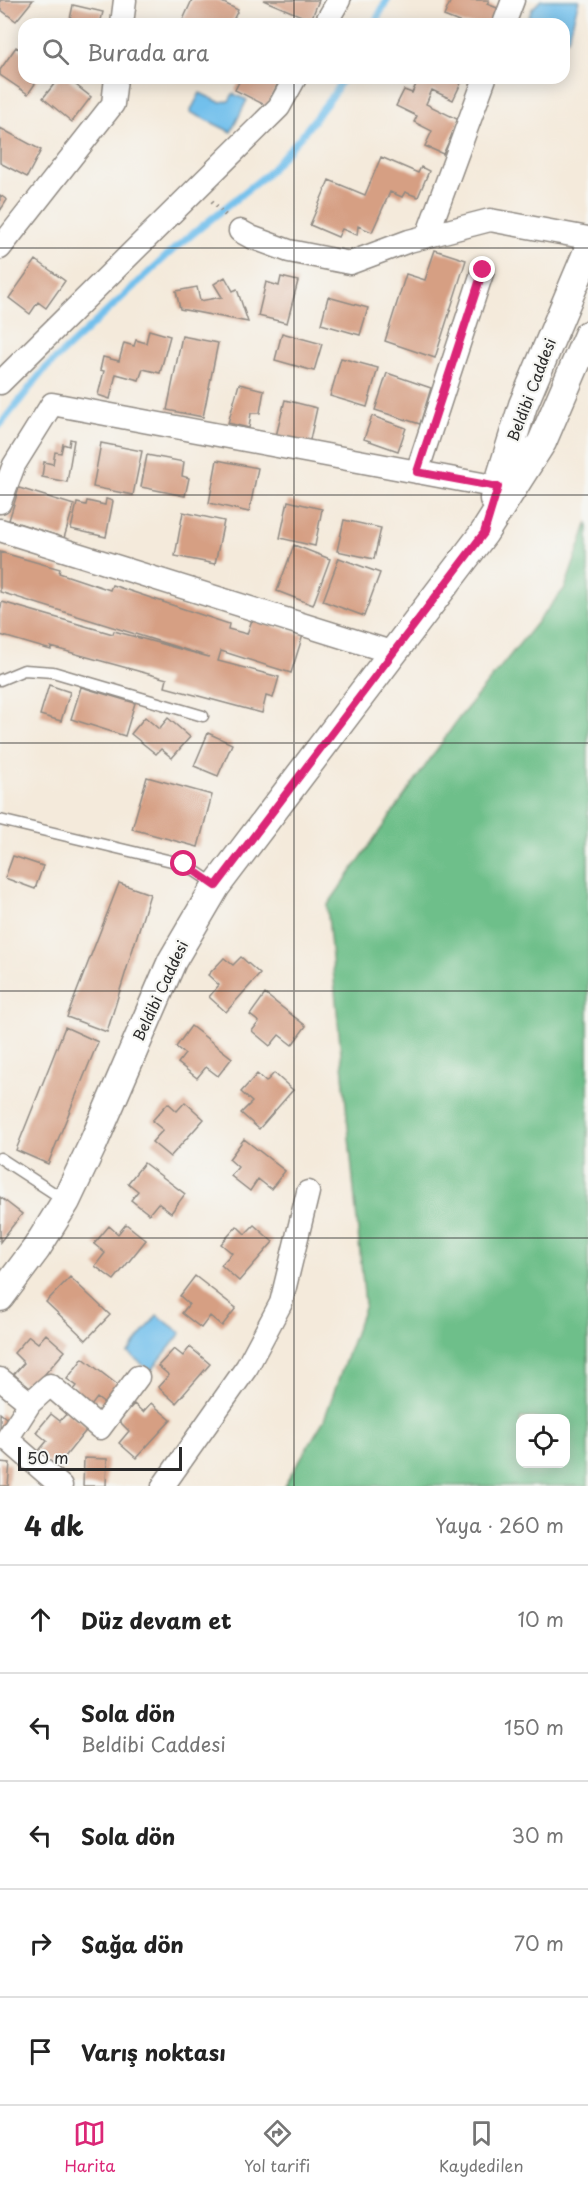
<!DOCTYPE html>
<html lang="tr">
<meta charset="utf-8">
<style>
body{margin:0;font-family:"Playpen Sans",sans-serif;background:#f2f2f2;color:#222}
.controls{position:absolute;right:18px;bottom:18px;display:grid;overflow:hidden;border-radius:12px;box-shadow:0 3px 15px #0003}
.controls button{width:54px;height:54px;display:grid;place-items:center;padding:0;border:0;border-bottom:2px solid #e0e0e0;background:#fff;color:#222;font:30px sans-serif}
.scale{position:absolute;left:18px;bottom:15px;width:164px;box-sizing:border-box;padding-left:6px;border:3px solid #2b2b2b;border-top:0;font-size:16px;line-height:21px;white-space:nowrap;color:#2b2b2b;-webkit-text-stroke:4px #f6f6f2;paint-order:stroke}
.stop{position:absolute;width:18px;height:18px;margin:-14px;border:4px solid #db2777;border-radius:50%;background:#fff}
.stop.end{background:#db2777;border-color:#fff;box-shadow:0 2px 6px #0008}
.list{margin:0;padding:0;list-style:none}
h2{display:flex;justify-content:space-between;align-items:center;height:78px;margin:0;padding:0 24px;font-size:26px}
h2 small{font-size:20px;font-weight:400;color:#767676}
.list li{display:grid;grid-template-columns:39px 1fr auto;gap:18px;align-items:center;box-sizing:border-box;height:108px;padding:0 24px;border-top:2px solid #e0e0e0}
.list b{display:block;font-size:22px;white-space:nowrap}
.list p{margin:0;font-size:20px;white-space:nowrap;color:#767676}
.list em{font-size:20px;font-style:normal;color:#767676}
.icon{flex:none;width:33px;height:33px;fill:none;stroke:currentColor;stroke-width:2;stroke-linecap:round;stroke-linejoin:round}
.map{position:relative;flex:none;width:588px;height:1486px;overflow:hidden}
.search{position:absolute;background:#fff;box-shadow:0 3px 15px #0003;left:18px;right:18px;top:18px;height:66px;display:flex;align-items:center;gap:15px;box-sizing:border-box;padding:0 21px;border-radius:18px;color:#767676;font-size:22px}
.sheet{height:618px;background:#fff}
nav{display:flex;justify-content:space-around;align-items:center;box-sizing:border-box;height:84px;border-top:2px solid #e0e0e0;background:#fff;font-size:16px;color:#767676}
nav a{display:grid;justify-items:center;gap:3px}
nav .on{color:#db2777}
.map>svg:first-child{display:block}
</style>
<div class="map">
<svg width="588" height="1486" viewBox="0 0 588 1486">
<rect width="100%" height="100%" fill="#f6f6f2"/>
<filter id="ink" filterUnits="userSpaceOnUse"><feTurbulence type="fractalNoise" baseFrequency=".0167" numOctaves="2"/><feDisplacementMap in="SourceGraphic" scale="12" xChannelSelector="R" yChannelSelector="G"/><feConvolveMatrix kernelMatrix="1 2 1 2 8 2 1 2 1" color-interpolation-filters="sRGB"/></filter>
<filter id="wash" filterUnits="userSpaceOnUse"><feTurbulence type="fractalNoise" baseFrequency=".008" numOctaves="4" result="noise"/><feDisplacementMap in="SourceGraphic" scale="24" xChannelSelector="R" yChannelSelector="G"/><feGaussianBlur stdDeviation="1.35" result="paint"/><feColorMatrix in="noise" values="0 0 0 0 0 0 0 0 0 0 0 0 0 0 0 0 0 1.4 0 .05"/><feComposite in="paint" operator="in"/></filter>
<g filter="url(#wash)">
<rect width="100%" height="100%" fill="#f4eadb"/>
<path fill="#6ebf8a" stroke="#4c755a" stroke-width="1.5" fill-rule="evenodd" d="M588 522V1486H284L324 1420 365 1305 327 906 459 718 565 588ZM520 1418H566V1464H520Z"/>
<path fill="#72c0ec" stroke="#4e768c" stroke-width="1.5" d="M541 0H579L568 39 564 38V24H526L532 9Z
M200 93 219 102 229 101 233 94 247 100 231 132 190 112Z
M157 1315 181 1333 151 1371 128 1353Z"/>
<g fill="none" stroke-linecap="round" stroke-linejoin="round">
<path stroke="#72c0ec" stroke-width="7" d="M374 24 387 0
M0 425 44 370 174 249 267 174 303 134 333 95 343 78"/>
</g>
<g id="blocks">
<path fill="#d69f83" d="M0 0H33L16 21 0 9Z
M192 0H218L238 10 231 24H187L182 22Z
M263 0H319L311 20Z
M451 0H489L487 4 500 9 493 24H464L444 16Z
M73 5 103 12 100 24H69Z
M16 47 24 52V78H39L28 94 0 75V70Z
M59 78H67L91 97 72 122 43 98Z
M241 78H279L280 79 267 106 235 90Z
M419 78 463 79 453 100 432 90 426 104 459 120 443 154 425 146 432 131 414 122 417 116 396 106 404 90 412 93Z
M0 128 41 150 27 177 0 163Z
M381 157 418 173 421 167 429 171 418 197 405 192 402 197 390 192 372 232 358 226 357 235 342 229 338 237 310 225 329 180 365 195Z
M0 195 7 200 0 211Z
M435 250 466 260 435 358 385 341 406 274 425 280Z
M36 260 65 281 46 308 38 302 30 314 9 298Z
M225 277 233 291 237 289 248 322 180 309 176 291 197 287 200 301 222 297 214 284Z
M281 277 298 281 287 323 258 316 266 282 279 286Z
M328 297 368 308 360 335 321 324Z
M149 330 170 336 160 373 143 369 139 380 116 374 110 399 98 395 104 371 100 370 103 357 119 361 124 343 134 346 136 340 146 343Z
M282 333 322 344 314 371 275 360Z
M182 336 218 343 203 417 167 410Z
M341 358 378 368 367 407 330 396Z
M387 373 431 388 420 424 375 410Z
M239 384 264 390 260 413H251L249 428 228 423Z
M285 400 317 408 309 444 276 436Z
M372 416 406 428 398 451 364 439Z
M70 439 74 440 67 482 42 477 44 462 53 464 55 452 61 453 63 444 69 446Z
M101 443 142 451 133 495 93 487Z
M147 455 184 462 182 476 189 478 185 496 141 487Z
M217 460 258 468 249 512 209 503Z
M19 488 74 505 64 538 9 520Z
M106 499 113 501 106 537 71 529 77 503 86 505 87 501 105 505Z
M288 501 322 509 315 546 280 538Z
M183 512 224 521 215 564 175 556Z
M344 520 381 528 374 559 337 551Z
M294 545 330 559 313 605 277 591Z
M0 552 60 569 59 573 110 590 112 585 229 624 228 629 247 634 252 620 303 635 291 673 221 651 218 661 279 677 273 698 266 696 262 713 165 687 167 679 51 647V650L0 635V610L2 602 113 634 114 631 209 657 0 592Z
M339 558 380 573 364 616 323 601Z
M49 685 70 692 61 721 40 715Z
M81 687 135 703 125 736 71 719Z
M145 717 159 729 168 718 190 737 172 758 161 749 156 754 131 734Z
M208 733 232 744 218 776 194 766Z
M147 777 212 795 198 847 132 829Z
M13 856 43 866 35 889 5 878Z
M119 883 150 894 107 1032 67 1017Z
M241 957 260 974 226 1012 209 997 219 985 208 975 224 958 233 965Z
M265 994 306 1026 292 1045 279 1035 270 1046 252 1031 259 1022 250 1015Z
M191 1026 232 1058 218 1076 206 1067 197 1078 178 1063 185 1054 176 1047Z
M65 1027 98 1042 48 1164 16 1150Z
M274 1073 293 1090 259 1129 241 1113 252 1102 241 1092 257 1074 266 1082Z
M185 1102 204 1119 170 1157 152 1142 163 1130 152 1121 168 1103 177 1111Z
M244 1139 285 1171 271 1189 258 1179 250 1191 231 1176 238 1167 229 1159Z
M144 1163 185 1194 171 1213 158 1203 149 1214 131 1200 138 1191 128 1183Z
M0 1197 22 1214 0 1242Z
M126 1224 146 1240 114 1280 95 1266 105 1253 94 1244 109 1226 118 1234Z
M254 1225 273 1242 239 1281 221 1265 232 1253 221 1244 237 1226 245 1234Z
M195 1276 236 1308 222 1326 210 1316 201 1328 182 1313 189 1304 180 1296Z
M70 1277 110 1315 86 1340 46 1302Z
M46 1334 65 1351 31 1390 14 1374 24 1363 14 1353 29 1336 38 1343Z
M190 1347 210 1364 176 1403 158 1387 169 1375 158 1366 174 1349 183 1356Z
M83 1358 124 1390 110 1408 97 1398 88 1410 70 1395 77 1386 67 1379Z
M151 1403 171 1420 136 1458 119 1443 129 1431 119 1421 134 1404 143 1412Z
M68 1412 88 1428 56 1468 37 1453 47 1441 36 1432 51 1414 60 1421Z
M0 1413 11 1422 0 1435Z
M84 1458 107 1459 106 1486H83Z
M0 1462 10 1463 8 1486H0Z"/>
</g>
</g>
<g filter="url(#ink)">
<use href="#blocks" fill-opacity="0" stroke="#908a83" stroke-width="1.5"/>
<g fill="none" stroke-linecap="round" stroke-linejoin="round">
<g stroke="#908a83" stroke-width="13">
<path id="service" d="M0 680 24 670 53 672 203 716
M0 820 184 864 216 885
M0 1158 66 1201"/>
</g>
<g stroke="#908a83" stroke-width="25">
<path id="minor" d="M122 24 125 0
M325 24 339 0
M504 24 513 0
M240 231 251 237 289 251 350 263 409 241 490 220 588 238
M427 236 485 78
M0 248 113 104 116 78
M0 383 279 107 295 78
M417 472 483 270
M0 502 14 465 52 404 498 487
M0 530 394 653
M0 1379 30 1403 7 1439 61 1486
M30 1403 50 1385 100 1428 138 1377
M163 1486 247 1367 281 1303 308 1192"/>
</g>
<g stroke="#908a83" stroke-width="31">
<path id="tertiary" d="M494 499 523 405 588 251
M0 1297 36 1249 66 1201 92 1146 172 961 216 886 484 533 542 442 588 335"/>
</g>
<path stroke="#908a83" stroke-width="4" stroke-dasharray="1.5 4.5" stroke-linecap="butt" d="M212 201 227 217"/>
<use href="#service" stroke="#fff" stroke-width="10"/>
<use href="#minor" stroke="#fff" stroke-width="22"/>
<use href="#tertiary" stroke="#fff" stroke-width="28"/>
</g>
</g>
<g fill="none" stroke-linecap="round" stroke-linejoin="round" filter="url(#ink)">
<path stroke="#db2777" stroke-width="8" d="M184 864 216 886 484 533 498 487 417 472 483 270"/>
</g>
<path fill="none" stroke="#2b2b2b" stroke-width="1.5" stroke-opacity="0.55" d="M294 0V24M294 78V1486M0 248H588M0 495H588M0 743H588M0 991H588M0 1238H588"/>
<g text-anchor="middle" stroke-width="4.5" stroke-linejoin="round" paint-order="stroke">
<g font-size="15" fill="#2b2b2b" stroke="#f6f6f2">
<text transform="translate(532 390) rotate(-69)" y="5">Beldibi Caddesi</text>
<text transform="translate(161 991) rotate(-65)" y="5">Beldibi Caddesi</text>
</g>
</g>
</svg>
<div class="controls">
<button><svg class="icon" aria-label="locate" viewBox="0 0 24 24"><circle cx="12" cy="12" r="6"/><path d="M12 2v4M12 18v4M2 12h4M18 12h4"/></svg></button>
</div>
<div class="scale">50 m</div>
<div class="stop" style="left:184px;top:864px"></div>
<div class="stop end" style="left:483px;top:270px"></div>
<div class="search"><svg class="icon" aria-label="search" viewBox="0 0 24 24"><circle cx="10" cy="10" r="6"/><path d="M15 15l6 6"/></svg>Burada ara</div>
</div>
<section class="sheet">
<h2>4 dk<small>Yaya · 260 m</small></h2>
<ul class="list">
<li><svg class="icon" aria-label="ahead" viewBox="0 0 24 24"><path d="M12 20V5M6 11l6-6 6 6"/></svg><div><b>Düz devam et</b></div><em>10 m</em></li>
<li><svg class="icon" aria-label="left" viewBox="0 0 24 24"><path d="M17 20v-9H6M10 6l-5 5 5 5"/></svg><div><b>Sola dön</b><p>Beldibi Caddesi</p></div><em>150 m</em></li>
<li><svg class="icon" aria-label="left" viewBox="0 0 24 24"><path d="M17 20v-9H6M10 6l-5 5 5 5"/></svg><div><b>Sola dön</b></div><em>30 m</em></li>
<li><svg class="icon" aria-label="right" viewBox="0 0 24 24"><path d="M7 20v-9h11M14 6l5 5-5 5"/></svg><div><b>Sağa dön</b></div><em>70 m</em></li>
<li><svg class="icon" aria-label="arrive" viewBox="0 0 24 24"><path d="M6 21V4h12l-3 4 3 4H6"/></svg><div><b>Varış noktası</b></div></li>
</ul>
</section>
<nav>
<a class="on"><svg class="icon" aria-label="map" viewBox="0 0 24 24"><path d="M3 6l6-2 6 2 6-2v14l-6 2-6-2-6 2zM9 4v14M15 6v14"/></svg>Harita</a>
<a><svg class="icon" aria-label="directions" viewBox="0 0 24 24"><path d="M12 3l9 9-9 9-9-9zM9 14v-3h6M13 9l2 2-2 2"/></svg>Yol tarifi</a>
<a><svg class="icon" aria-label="saved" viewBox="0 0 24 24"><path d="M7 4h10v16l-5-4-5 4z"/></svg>Kaydedilen</a>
</nav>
